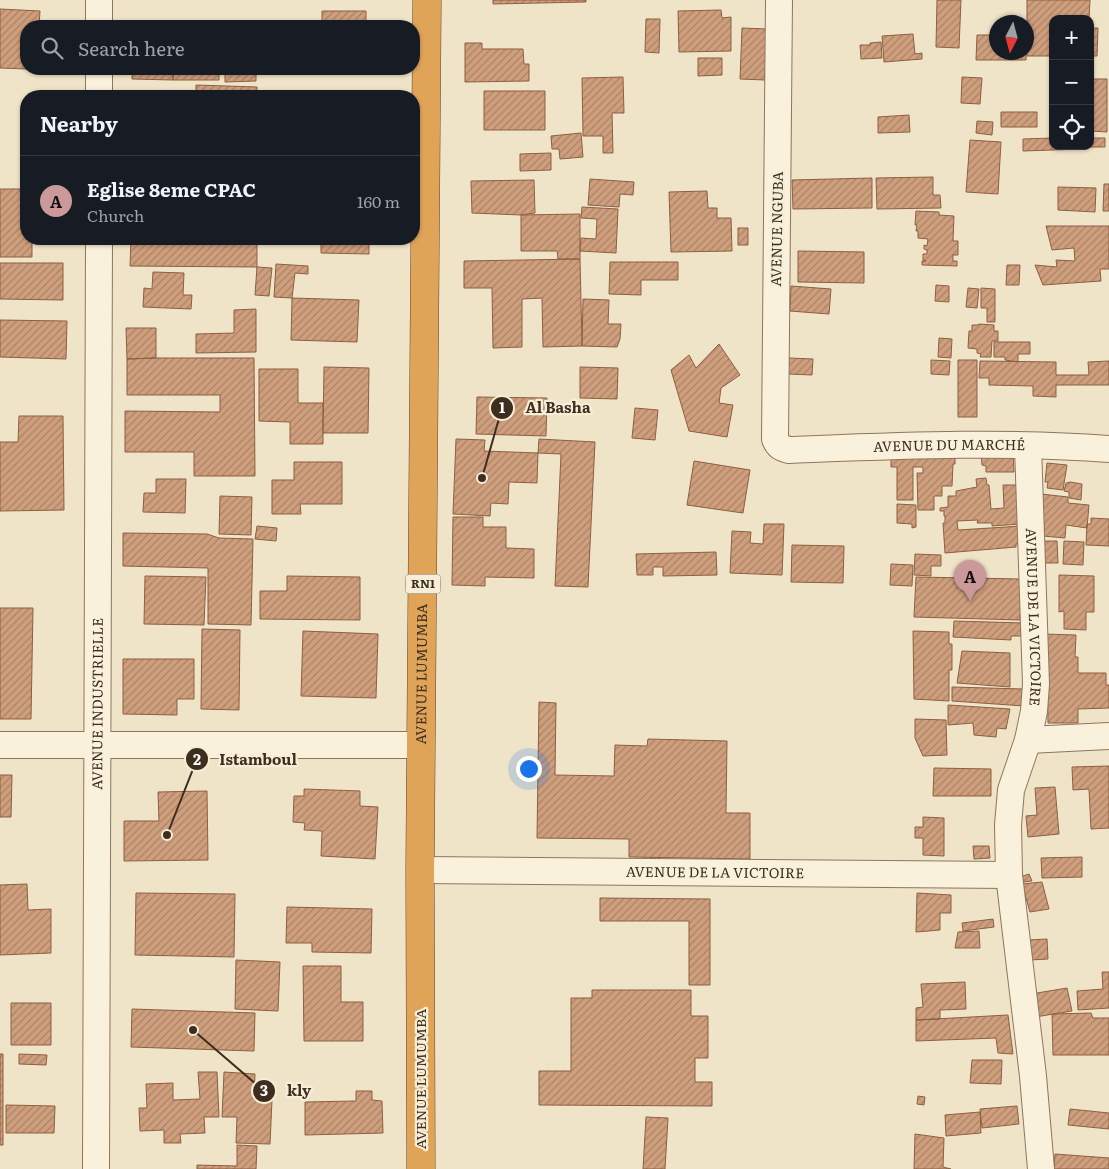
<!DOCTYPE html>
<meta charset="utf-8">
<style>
body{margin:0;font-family:Literata,serif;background:#242831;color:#f1f3f6}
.controls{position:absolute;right:15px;top:15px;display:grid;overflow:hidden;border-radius:10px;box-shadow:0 1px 4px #0004}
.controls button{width:45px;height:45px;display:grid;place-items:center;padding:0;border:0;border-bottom:1px solid #363941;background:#171b24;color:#f1f3f6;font:25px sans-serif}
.compass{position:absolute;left:989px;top:15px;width:45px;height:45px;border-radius:50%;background:#171b24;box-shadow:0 1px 4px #0004;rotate:186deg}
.you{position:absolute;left:528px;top:768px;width:18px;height:18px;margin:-12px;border:4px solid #fff;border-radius:50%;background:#1a73e8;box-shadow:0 0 0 8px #1a73e833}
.badge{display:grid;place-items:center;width:32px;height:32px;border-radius:50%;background:#cc999b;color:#111;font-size:16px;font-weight:700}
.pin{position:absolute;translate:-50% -41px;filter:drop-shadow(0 1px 2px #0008)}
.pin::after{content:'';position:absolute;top:26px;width:18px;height:15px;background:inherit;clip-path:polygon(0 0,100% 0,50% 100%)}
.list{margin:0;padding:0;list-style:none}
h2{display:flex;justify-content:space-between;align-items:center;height:65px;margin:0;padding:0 20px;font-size:21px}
h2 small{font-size:16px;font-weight:400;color:#9ea1a6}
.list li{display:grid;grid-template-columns:32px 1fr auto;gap:15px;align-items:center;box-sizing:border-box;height:90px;padding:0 20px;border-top:1px solid #363941}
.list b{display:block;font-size:19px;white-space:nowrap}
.list p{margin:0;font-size:16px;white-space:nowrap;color:#9ea1a6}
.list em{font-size:16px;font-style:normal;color:#9ea1a6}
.icon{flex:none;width:28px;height:28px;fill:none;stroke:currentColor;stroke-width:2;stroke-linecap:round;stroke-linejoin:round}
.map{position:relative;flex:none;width:1109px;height:1169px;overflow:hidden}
.search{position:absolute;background:#171b24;box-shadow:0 1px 4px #0004;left:20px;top:20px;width:400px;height:55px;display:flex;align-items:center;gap:12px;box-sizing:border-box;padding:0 18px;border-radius:20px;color:#9ea1a6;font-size:19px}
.panel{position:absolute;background:#171b24;box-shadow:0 1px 4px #0004;left:20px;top:90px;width:400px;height:155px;border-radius:20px}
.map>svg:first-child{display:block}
</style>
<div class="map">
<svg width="1109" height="1169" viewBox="0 0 1109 1169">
<defs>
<pattern id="building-hatch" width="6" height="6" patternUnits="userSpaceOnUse" patternTransform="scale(1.25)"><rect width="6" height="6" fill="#cf9f7d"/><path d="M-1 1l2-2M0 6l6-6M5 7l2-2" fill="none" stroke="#a98266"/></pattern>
</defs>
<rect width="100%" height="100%" fill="#f0e4c8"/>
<path fill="url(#building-hatch)" stroke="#8d5f41" d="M493 0H586V2L493 4Z
M937 0H961L959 48 936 47Z
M1027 0H1090L1089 19H1053V56H1027Z
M0 9 40 11 39 26H26V69L0 68Z
M721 10 722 18 731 17V51L679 52 678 11Z
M322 11H366V26H322Z
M646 19H660L659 53 645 52Z
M255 22V26H225V23Z
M742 28 767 29 765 80 740 79Z
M1090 28H1098L1097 56H1090Z
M913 34 915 54 922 53V59L884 62 882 36Z
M977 35H996V52H1026L1027 36 1026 60H976Z
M881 42 882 58 861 59 860 45H870V43Z
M465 43H482V49H523L524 64H529V81L465 82Z
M698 58H722V75L698 76Z
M132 69H173V80L132 79Z
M173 69H219V80H173Z
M225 69H256V81L225 82Z
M320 69H366V73L320 72Z
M623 77 624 113H612L613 153H603V136H583L582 78Z
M962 77 982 78 980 104 961 103Z
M1090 79H1107V132L1090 131Z
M196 85 257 87V96H196Z
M484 91H545V130H484Z
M133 93H178V96H133Z
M1001 112H1037V127H1001Z
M909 115 910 132 878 133V117Z
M977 121 993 122 992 135 976 133Z
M581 133 583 157 560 159 559 149H552L551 136Z
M1053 138V146H1082V149L1023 151V139Z
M1090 138H1105V147H1085L1090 146Z
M970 140 1001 142 998 194 966 192Z
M551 153V170L520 171V154Z
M933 177V195H940L941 208 877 209 876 178Z
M872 178V208L793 209 792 180Z
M590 179 634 182 633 195 620 194 619 207 588 205Z
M534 180 535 213 521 215 472 213 471 181Z
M1104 184H1109V211H1103Z
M1058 187 1096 188 1095 212 1058 210Z
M0 189H26V239H32V257H0Z
M707 191 708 208H717V218H731L732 251 671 252 669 192Z
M582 207 618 209 616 253 580 251 581 238 596 239 597 219 581 218Z
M916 211 939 212V215L954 216 953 241H958V255H953V261H957V266L922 265V261H926L923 260V254H927V250L924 249V245L927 246 928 239 918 238V231H916L917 225H915Z
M580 214V259H558L557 251H521V215Z
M1046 226H1109V269H1100L1101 281 1043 285 1035 265 1057 267 1056 260 1075 261 1074 248 1052 250Z
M738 228H748V245H738Z
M131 239H257V267L130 266Z
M321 239H369V254L321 253Z
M798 251 864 252V283L798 282Z
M580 259 582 346 543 347 542 298 522 299V347L493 348 492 288H464V261Z
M610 262H678V280H641V295L609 294Z
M0 263H63V300L0 299Z
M276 264 308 266V274L295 273 292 298 274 297Z
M1007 265H1020L1019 285H1006Z
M257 267 272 268 269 296 255 295Z
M153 272 184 273 183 295H192L191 309 143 307 144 288 152 289Z
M936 285 949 286V302L935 301Z
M791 286 831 289 829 314 790 311Z
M968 288 979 289 977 308 966 307Z
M981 288 995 289V322H987V308H981Z
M292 298 359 300 357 342 291 340Z
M583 299 609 300 608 324H621L620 339 617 347 582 346Z
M256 309V352L196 353V334L234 333V310Z
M0 320 67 321 66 359 0 357Z
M979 324 994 325V331H998V341H992L991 357H980L981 354 977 353V349L968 348 969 331H972V325H978Z
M126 328H156V358L127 359Z
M939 338 952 339 951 358 938 357Z
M994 342H1030V354H1018V362L1005 360V357H994Z
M719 344 740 375 721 388 719 403 733 405 727 437 689 431 671 370 689 355 696 368Z
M156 358H254L255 476H194V452H125V411L220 412V395H127V359Z
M789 358 813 359 812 375 788 374Z
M931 360 950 361 949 375 931 374Z
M958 360H977V417H958Z
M980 361 1056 362V375H1089L1088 362 1109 361V385H1056V397L1033 396V386L989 385V378H979Z
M324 367 369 368 368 433H323Z
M580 367 618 368 617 399 580 398Z
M259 369H298V403H323V444H290V422L259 421Z
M477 397 547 398 546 436 476 434Z
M635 408 658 410 655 440 632 438Z
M19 416H63L64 510 0 511V442H18Z
M456 439 485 440 484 451 538 453 537 483 509 482 508 504 491 503 490 516 453 514Z
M539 439 595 442 588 587 555 586 561 454 538 453Z
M981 453H1013L1014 472H986V466L982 465Z
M955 454V464H953L952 486H942V496H934V510H918L917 473H923V467H913V500H897V467H891V458Z
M694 461 750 470 743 513 687 505Z
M294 462H342V504H300L301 514H272V480H294Z
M1047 463 1067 465 1063 490 1047 488 1048 482H1045Z
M986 478 987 485H989L991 509 1004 508 1003 485H1020L1021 524 992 526V523H977L978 520 957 521 958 530 1022 526 1023 543 1016 544V547L945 553 943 523H945V516H944V511H940V508L948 507V496H956V491L977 487 976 479Z
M156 479H186L185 513 143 512 144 493H156Z
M1070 482 1082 484 1081 500 1069 498V492L1064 491 1066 483Z
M1041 494 1068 497V503L1089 505 1087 528 1066 525 1065 538 1043 536 1044 523 1041 522Z
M220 496 252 497 251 535 219 534Z
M897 504 916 505V527L912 528V524L897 523Z
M453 517H483V527H506V548L534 549V578L485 577V586L452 585Z
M1091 518 1109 519V546L1086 545 1087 524H1091Z
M764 524H784L782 575 730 573 732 531 751 532 750 543 763 544Z
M257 526 277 528 276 541 255 539Z
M123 533 207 534 219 538 253 539 251 625 208 624V568L123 566Z
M1040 541H1057L1058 563H1040Z
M1064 541 1084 542 1083 565 1063 564Z
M792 545 844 546 843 583 791 582Z
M716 552 717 575 663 576V567H653V575H637L636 554Z
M915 554 941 555V566H931V576L914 575Z
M891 564 913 565 912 586 890 585Z
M1059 575 1094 576V612H1086V630L1064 629V611L1059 612Z
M145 576 206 577 204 625 144 624Z
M287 576 360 577V620L260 619V591H287Z
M916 577 1022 579 1020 620 914 617Z
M0 608H33L31 719H0Z
M954 621 1025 623 1027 636H1011V640L953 637Z
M202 629 240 630 239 710 201 709Z
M303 631 378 634 376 698 301 696Z
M913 631 949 632V644H952V670H949V701L914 699Z
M1044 634 1076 635 1075 657H1078V673H1106V685H1109V708L1078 709V723H1048L1047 659Z
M962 651 1010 653V687L957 683Z
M123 659H194V699H177V715L123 714Z
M952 687 1023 689 1024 706 952 701Z
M539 702 556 703 555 775 614 776 615 745 647 746 648 739 727 741 726 813H750V859L629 857V839L537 838Z
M948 705 1010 709 1006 729 997 728 996 737 974 735 973 723 948 725Z
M915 719 946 720 947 755 923 756 915 738Z
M1109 766V828L1091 829 1089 789 1073 790 1072 767Z
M934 768 991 769V796H933Z
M0 775H12L11 817H0Z
M1055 787 1059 834 1028 837 1026 816 1037 815 1035 788Z
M304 789 360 791V806L378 807 375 859 321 856 322 831 304 830 305 823 293 822 294 796H304Z
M207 791 208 860 124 861V821H159L158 792Z
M923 817 944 818V856L923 855V838H915V827H923Z
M973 846H989L990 858 974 859Z
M1082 857V877L1042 878 1041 858Z
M1021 869 1023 876 1029 874 1032 881 1015 883Z
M1042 882 1049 909 1030 912 1022 884Z
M27 884 28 910 51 909V953L0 955V885Z
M136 893 235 894 234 957 135 955Z
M917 893 951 895V913H940V930L916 932Z
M600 898 710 899V985H689V921H600Z
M287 907 372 909 371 953 312 952V943H286Z
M993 919 994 927 963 931 962 923Z
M979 931 980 948H955L958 932Z
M1047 939 1048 959 1030 960 1028 940Z
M236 960 280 962 278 1011 235 1009Z
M303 966H341V1002H363V1041H304Z
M1102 972H1109V1008L1078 1010 1077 991 1103 989Z
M965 982 966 1009 940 1010V1019L916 1020V1008L923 1007 921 984Z
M1067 988 1072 1011 1029 1018 1025 995Z
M592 990H691V1016H708V1058H695V1082H712V1106L539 1105V1071H571V998H592Z
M11 1003H51V1045H11Z
M132 1009 255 1013 254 1051 131 1047Z
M1091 1013 1093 1018H1109V1055H1053L1052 1014Z
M1008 1015 1013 1054 998 1053 996 1038 916 1041V1020Z
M0 1054H3V1145H0Z
M19 1054 47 1055 46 1065 19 1064Z
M972 1060H1002L1001 1084 970 1083Z
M198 1072H217L219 1117H204L205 1133 180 1134 181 1143H164V1130L140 1131 139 1108H147L146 1084 173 1083V1100L200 1099Z
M224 1072 255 1074 254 1099 272 1100 270 1144 236 1143 237 1117H222Z
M356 1091H372V1100L382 1101 383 1133 305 1135V1102L356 1101Z
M918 1096 925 1097 924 1105 917 1104Z
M6 1105 55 1106 54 1133H6Z
M1017 1106 1019 1124 982 1128 980 1109Z
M1070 1109 1109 1113V1129L1068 1125Z
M980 1112 981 1133 946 1136 945 1115Z
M646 1117 668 1118 665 1169H643Z
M915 1134 944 1138 943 1167 951 1169H914Z
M237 1145 257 1146 256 1169H197V1165L237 1166Z
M1055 1154 1109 1158V1169H1054Z"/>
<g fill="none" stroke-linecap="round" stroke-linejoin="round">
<g stroke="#8d765c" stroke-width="28">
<g id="minor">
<path id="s1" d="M779 0 775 439C778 447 782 448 789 450 896 446 1003 441 1109 449"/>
<path d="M99 26V0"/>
<path d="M99 96V69"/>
<path id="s2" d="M1028 446 1036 684 1034 711 1028 740 1011 790 1008 825 1009 875 1033 1076 1041 1169"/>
<path d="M1028 740 1109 736"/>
<path d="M0 745H421"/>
<path id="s3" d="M420 870 1009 875"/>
<path id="s4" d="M96 1169 99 239"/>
</g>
</g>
<g stroke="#5b4430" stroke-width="29">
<g id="highway">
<path id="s5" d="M421 1169 420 870 427 0"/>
</g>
</g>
<use href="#minor" stroke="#faf1dc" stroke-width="26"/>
<use href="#highway" stroke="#e0a458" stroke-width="28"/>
</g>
<g text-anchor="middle" stroke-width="4.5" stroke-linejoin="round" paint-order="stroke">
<rect fill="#f7eed8" stroke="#756857" stroke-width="1" x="405.5" y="574.5" width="35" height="19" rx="4"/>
<g font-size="12" font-weight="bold" fill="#3d2e20">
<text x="423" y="588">RN1</text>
</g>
<g font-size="14" fill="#3d2e20" stroke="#f7eed8">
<text transform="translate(777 229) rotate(-89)" y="5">AVENUE NGUBA</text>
<text dy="5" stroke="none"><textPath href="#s1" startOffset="618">AVENUE DU MARCHÉ</textPath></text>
<text dy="5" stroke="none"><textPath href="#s2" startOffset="171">AVENUE DE LA VICTOIRE</textPath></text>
<text dy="5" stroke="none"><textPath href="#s5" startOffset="495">AVENUE LUMUMBA</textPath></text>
<text dy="5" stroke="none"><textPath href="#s4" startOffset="465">AVENUE INDUSTRIELLE</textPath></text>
<text dy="5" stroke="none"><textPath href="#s3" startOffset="295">AVENUE DE LA VICTOIRE</textPath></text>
<text transform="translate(421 1079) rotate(-90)" y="5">AVENUE LUMUMBA</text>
</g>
</g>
<path fill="none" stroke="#3d2e20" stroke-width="2" d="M482 478L502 408M167 835L197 759M193 1030L264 1091"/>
<g fill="#3d2e20" stroke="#f7eed8" stroke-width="2">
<circle cx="482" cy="478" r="5"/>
<circle cx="167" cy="835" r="5"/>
<circle cx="193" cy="1030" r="5"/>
<circle cx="502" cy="408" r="12"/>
<circle cx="197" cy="759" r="12"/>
<circle cx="264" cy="1091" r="12"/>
</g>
<g font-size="15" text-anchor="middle" font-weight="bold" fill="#fff">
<text x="502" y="413">1</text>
<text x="197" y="765">2</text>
<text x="264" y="1096">3</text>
</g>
<g font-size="15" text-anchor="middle" font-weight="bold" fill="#3d2e20" stroke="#f7eed8" stroke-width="4.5" stroke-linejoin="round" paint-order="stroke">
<text x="558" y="413">Al Basha</text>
<text x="258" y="765">Istamboul</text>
<text x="299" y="1096">kly</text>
</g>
</svg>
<div class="controls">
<button>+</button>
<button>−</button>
<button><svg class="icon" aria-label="locate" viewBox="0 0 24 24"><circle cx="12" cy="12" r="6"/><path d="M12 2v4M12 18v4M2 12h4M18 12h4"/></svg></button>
</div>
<svg class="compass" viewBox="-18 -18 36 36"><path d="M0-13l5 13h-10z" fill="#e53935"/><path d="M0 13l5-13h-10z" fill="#9ea1a6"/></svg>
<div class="you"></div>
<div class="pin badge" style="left:970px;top:601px">A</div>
<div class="search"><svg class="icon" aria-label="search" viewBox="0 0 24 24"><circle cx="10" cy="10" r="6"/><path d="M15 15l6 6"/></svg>Search here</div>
<section class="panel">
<h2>Nearby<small></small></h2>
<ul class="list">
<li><span class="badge">A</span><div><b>Eglise 8eme CPAC</b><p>Church</p></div><em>160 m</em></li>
</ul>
</section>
</div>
